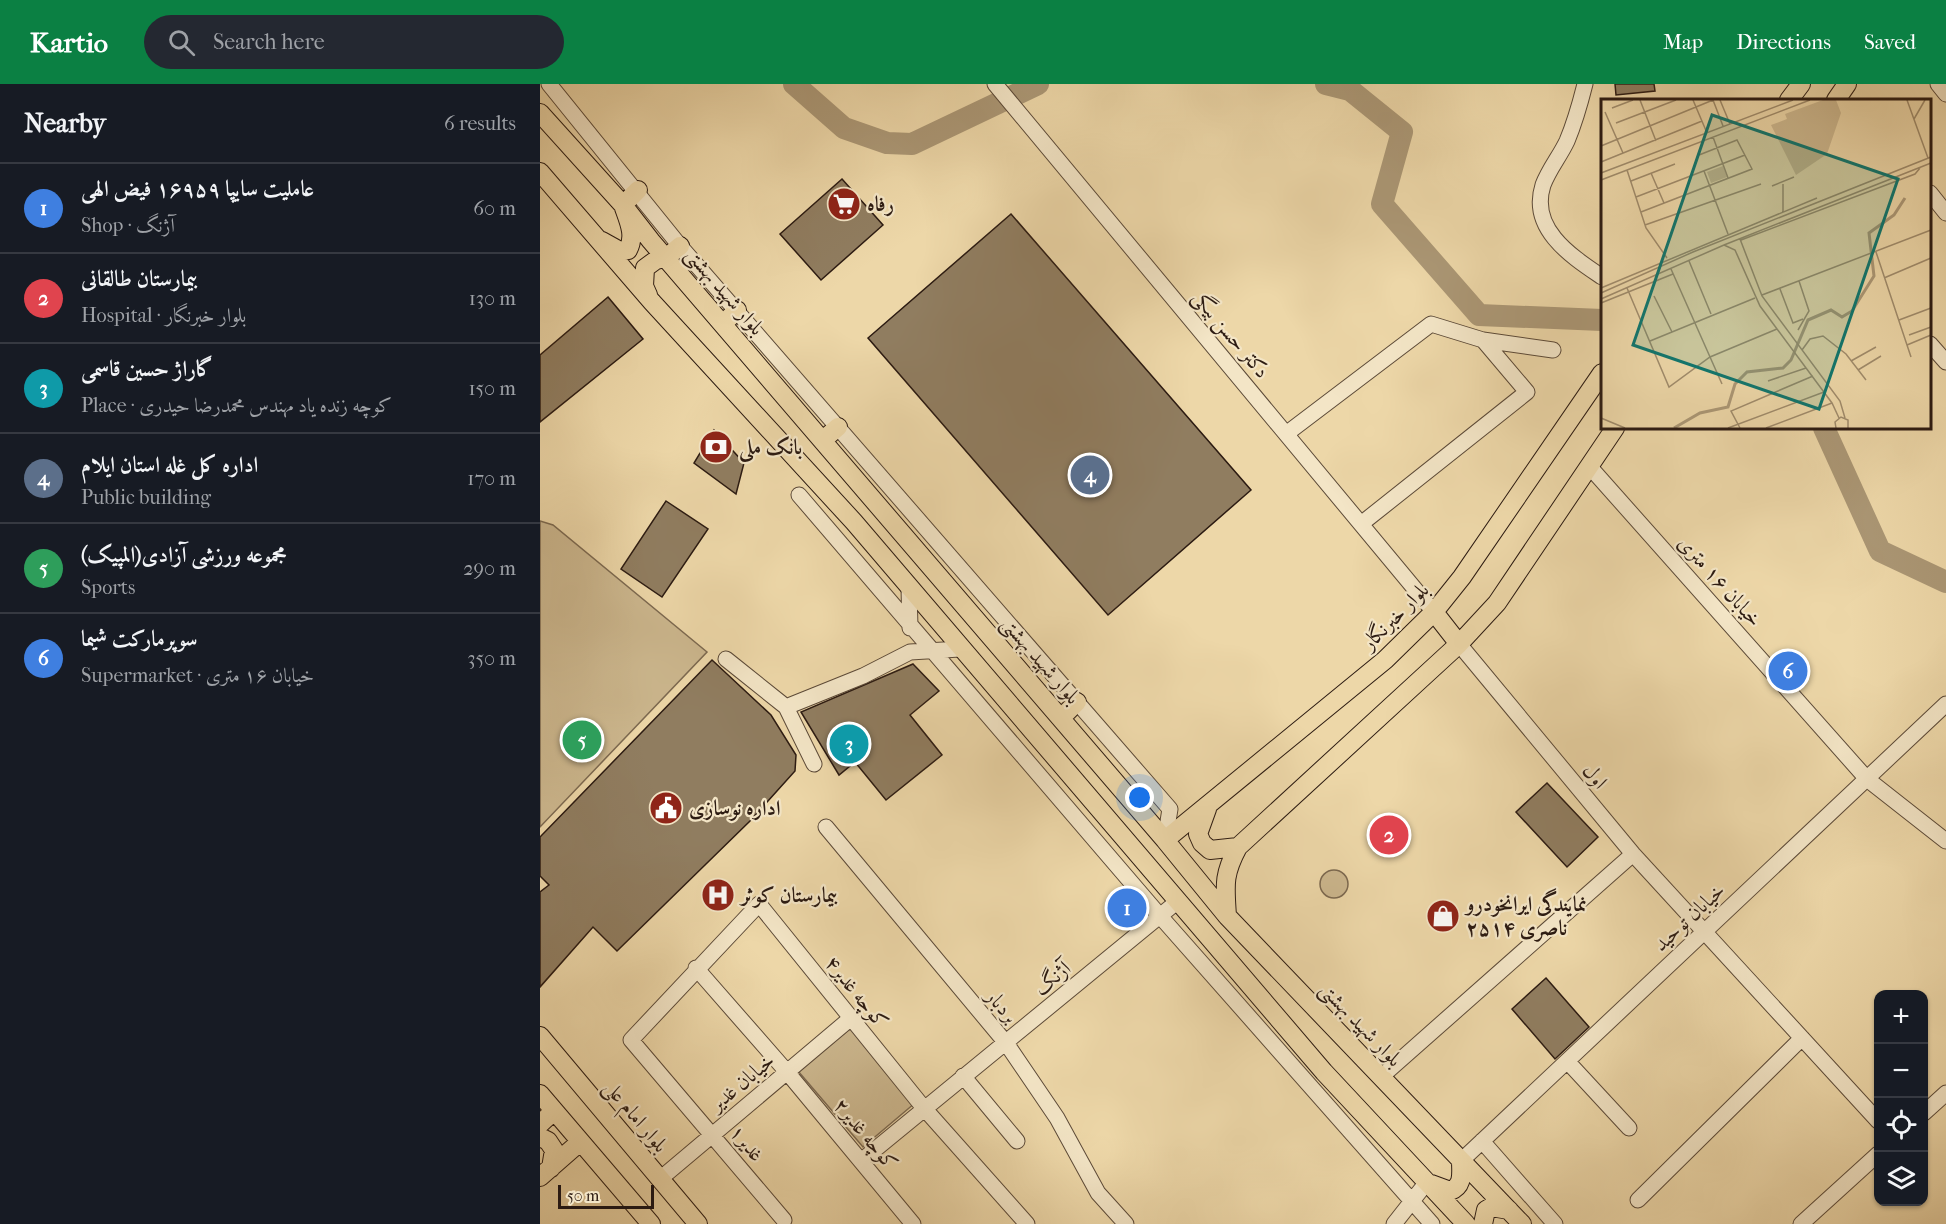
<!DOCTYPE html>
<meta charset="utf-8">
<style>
body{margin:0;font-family:"IM FELL French Canon",Amiri,serif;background:#242831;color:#f1f3f6}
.controls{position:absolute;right:18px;bottom:18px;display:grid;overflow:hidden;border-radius:12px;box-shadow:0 2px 4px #0004}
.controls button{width:54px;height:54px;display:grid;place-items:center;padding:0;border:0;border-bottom:2px solid #363941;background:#171b24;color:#f1f3f6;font:30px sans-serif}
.scale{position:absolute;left:18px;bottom:15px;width:96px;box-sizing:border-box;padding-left:6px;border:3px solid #2c1b12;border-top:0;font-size:16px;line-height:21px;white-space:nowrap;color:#2c1b12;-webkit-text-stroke:4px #f3e5c6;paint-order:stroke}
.you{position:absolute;left:600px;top:714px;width:21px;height:21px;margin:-15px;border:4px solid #fff;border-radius:50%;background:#1a73e8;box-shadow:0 0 0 9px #1a73e833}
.badge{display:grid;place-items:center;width:39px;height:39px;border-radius:50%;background:#0b8043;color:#fff;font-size:20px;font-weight:700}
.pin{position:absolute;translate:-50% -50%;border:3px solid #fff;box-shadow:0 2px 6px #0006}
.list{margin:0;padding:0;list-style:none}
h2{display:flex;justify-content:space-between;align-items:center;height:78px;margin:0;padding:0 24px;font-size:26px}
h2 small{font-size:20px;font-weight:400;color:#9ea1a6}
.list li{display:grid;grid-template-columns:39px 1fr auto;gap:18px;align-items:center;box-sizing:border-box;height:90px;padding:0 24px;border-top:2px solid #363941}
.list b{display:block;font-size:22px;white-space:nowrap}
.list p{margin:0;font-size:20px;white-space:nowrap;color:#9ea1a6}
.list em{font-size:20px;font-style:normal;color:#9ea1a6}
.icon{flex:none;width:33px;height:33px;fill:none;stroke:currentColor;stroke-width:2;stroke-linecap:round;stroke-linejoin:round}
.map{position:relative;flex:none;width:1406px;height:1140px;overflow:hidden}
header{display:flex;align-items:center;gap:36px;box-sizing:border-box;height:84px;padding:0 30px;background:#0b8043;color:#fff}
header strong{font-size:28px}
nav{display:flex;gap:33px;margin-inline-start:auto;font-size:21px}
.search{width:420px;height:54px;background:#242831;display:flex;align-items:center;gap:15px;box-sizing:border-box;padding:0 21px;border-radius:33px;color:#9ea1a6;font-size:22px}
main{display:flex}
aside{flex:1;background:#171b24}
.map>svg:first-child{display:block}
</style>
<header>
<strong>Kartio</strong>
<div class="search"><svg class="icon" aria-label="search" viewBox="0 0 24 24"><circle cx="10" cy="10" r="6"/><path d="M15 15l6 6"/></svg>Search here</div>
<nav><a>Map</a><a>Directions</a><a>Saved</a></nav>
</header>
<main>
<aside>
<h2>Nearby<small>6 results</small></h2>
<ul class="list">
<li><span class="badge" style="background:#3f7fe0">1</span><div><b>عاملیت سایپا ۱۶۹۵۹ فیض الهی</b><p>Shop · آژنگ</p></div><em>60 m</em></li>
<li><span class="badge" style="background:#e0444e">2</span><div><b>بیمارستان طالقانی</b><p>Hospital · بلوار خبرنگار</p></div><em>130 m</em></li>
<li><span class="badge" style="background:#0f9aa8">3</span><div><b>گاراژ حسین قاسمی</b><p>Place · کوچه زنده یاد مهندس محمدرضا حیدری</p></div><em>150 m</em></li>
<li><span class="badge" style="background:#5c6f8a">4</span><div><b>اداره کل غله استان ایلام</b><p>Public building</p></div><em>170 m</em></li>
<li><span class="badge" style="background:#2e9e5b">5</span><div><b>مجموعه ورزشی آزادی(المپیک)</b><p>Sports</p></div><em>290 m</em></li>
<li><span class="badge" style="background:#3f7fe0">6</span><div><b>سوپرمارکت شیما</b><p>Supermarket · خیابان ۱۶ متری</p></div><em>350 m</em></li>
</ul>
</aside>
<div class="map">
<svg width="1406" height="1140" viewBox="0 0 1406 1140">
<rect width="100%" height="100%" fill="#edd7a8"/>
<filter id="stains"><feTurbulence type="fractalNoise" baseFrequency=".00333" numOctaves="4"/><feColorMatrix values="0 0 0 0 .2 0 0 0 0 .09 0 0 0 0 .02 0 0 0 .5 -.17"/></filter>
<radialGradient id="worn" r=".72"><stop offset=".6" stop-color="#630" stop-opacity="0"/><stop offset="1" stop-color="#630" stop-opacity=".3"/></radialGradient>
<path fill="#ccb78e" stroke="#7c6950" stroke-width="1.5" d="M0 437 13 441 167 568 0 743Z
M780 800a14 14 0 1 1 28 0a14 14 0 1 1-28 0Z
M311 944 375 1019 323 1063 258 987Z"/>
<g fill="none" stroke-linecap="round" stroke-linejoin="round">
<path stroke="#ab9775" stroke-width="22" d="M254 0 304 44 347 59 372 60 498 0
M786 0 810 6 862 48 842 120 939 231 1062 236
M1284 344 1340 467 1406 498"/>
</g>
<path fill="#907d60" stroke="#2c1b12" stroke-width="1.5" d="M1075 0H1114L1115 7 1076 11Z
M302 95 343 141 281 196 240 150Z
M471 130 711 406 568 531 328 254Z
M68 213 103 255 0 338V271Z
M174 346 204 379 196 410 154 379Z
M126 417 168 445 122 513 81 485Z
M1245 574 1260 589 1253 597 1239 581Z
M172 576 231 631 256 671 255 687 210 737 77 867 53 843 0 903V808L9 801 0 792V753Z
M373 580 399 607 370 631 402 671 346 716 315 678 299 691 261 628Z
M1007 699 1058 753 1027 783 976 728Z
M1006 894 1049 943 1015 975 972 925Z"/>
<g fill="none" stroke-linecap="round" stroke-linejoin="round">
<g stroke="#5c4a38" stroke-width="17">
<path id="minor" d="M9 0 140 162 630 725 625 756
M455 0 894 528
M1045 0C1040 20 1035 38 1027 57 1020 72 1009 85 1003 101 989 145 1031 172 1062 193
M1398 0 1406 10
M1390 109 1406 129
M1390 260 1406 278
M746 350 891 240 943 256 1013 266
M1049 382 1327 695 1406 757
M259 411 620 832 892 1140
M821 440 987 308 943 256
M369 504 370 544
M919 560 1093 770 1338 1037
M186 575 246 623 274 680
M246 623 323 592 370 568 420 565
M286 743 466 959 517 1034 558 1109 586 1140
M156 884 247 988 373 1140
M1027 977 1089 1044
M423 992 477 1057
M841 993 1093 770
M1384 1029 1406 1009
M942 1057 1015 1140
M321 1077 638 817
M921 1077 1406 620
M120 1095 311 934
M1098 1116 1262 954
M244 1136 91 956 219 820 383 1023 487 1140
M854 1140 887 1098
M1261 1140 1338 1070"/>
</g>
<g stroke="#2c1b12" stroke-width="20">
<path id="major" d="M1249 16 1261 0
M1296 16 1307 0
M0 29 83 121 111 157 625 756 687 832 982 1140
M0 88 112 218 314 438 784 988 926 1140
M62 157 80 167 88 166C96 151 88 136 83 121L98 106
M108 211 104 202 105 184 116 176 126 174 140 162
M183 240 197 226
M283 356 298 343
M894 528 919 560
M521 634 537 618
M667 725 658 750 662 759 670 766 698 763
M625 756 845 576 894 528 922 493 1062 289
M687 832C685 801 683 791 698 763L919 560 957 519 1075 344
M0 952 158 1140
M0 1010 111 1140
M0 1040 14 1027
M0 1053 8 1057 14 1066 11 1084
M0 1093 40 1058
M891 1100 910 1107C924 1102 921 1089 921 1077
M943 1140 946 1126 951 1123 969 1126"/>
</g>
<use href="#minor" stroke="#f3e5c6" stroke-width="15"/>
<use href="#major" stroke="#edd7a8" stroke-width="18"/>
</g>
<defs>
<g id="supermarket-disc" transform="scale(1.725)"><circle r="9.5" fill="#8f2418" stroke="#f3e5c6"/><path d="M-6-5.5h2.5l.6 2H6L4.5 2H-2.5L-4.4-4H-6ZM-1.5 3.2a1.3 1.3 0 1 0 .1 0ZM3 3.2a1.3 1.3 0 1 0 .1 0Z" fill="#fff"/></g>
<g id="bank-disc" transform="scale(1.725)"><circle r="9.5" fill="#8f2418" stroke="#f3e5c6"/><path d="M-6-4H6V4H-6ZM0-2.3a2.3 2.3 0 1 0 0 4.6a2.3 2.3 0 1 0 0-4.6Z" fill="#fff"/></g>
<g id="civic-disc" transform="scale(1.725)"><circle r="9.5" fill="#8f2418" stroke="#f3e5c6"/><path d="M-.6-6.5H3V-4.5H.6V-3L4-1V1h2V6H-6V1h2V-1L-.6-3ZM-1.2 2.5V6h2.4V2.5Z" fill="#fff"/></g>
<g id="hospital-disc" transform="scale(1.725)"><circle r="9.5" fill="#8f2418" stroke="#f3e5c6"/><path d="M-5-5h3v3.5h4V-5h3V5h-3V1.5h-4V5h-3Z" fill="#fff"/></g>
<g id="shop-disc" transform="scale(1.725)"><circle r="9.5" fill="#8f2418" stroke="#f3e5c6"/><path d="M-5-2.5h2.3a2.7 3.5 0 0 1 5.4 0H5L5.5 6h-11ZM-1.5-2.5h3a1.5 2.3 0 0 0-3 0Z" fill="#fff"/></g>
</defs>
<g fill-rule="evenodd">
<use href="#supermarket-disc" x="304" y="120"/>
<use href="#bank-disc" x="176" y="363"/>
<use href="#civic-disc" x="126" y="724"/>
<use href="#hospital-disc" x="178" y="811"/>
<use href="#shop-disc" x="903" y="832"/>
</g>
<g text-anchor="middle" stroke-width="4.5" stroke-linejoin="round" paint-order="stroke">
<g font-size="21" font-weight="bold" fill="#2c1b12" stroke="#f3e5c6" text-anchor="start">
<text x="327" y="127">رفاه</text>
<text x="199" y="370">بانک ملی</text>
<text x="149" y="731">اداره نوسازی</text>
<text x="201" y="818">بیمارستان کوثر</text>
<text x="926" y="827">نمایندگی ایرانخودرو<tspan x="926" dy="24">ناصری ۲۵۱۴</tspan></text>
</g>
<g font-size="21" fill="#2c1b12" stroke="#f3e5c6">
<text transform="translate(185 207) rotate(49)" y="7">بلوار شهید بهشتی</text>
<text transform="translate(691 250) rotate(50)" y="7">دکتر حسن بیگی</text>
<text transform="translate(1180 497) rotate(48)" y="7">خیابان ۱۶ متری</text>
<text transform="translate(855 532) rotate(-45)" y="7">بلوار خبرنگار</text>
<text transform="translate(501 576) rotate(49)" y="7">بلوار شهید بهشتی</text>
<text transform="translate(1055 692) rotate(50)" y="7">اول</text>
<text transform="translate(1149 833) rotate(-43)" y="7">خیابان توحید</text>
<text transform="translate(512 894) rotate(-40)" y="7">آژنگ</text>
<text transform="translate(317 908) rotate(51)" y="7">کوچه غدیر۴</text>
<text transform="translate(462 922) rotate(50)" y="7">بردبار</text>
<text transform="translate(821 940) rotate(46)" y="7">بلوار شهید بهشتی</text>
<text transform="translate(202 998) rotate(-40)" y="7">خیابان غدیر</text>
<text transform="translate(96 1032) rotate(50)" y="7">بلوار امام على</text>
<text transform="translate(326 1050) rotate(50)" y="7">کوچه غدیر۲</text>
<text transform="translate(207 1059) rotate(50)" y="7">غدیر۱</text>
</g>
</g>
<g transform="translate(1061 15)">
<rect width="330" height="330" fill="#edd7a8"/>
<path d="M222 1H235L240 14 226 55 195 76 170 26 186 20 184 15ZM122 67 126 78 110 84 106 73Z" fill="#ccb78e"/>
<path fill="none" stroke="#ab9775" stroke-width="3" d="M73 329 99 314 127 308 134 285 146 273 182 269 190 261 207 221 230 211 241 218 251 212 273 177 268 134 293 116 304 99"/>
<path fill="none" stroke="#a08c6c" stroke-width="1.5" d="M39 1 55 42M92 1 106 34M112 1 122 27M119 1 129 25M306 1 327 59M11 9 32 1M4 13 22 54M313 20 324 1M15 24 75 1M112 38 127 79M0 47 112 1M0 63 101 22M26 71 45 129 66 159M103 72 127 135M0 74 192 1M50 74 63 104M0 81 209 1M30 82 74 65M182 85V113M171 87 193 78M35 98 144 56M40 113 151 70 136 41 98 56M44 126 160 85M139 140 161 197 239 302 244 319M140 141 314 75 319 69M123 146 134 151 159 207 231 304 238 319M275 153 310 258M88 162 110 215M70 170 121 285M283 179 330 159M0 189 216 99M26 189 68 288 109 258 176 230M179 190 192 224 202 220M0 194 92 153 330 58M161 196 330 131M53 197 71 233M0 200 123 146 330 64M0 204 72 175M298 221 330 209M197 231 208 212 198 182M308 236 330 228M49 242 154 199M306 246 330 236M201 251 209 240 222 237 245 255 265 281M250 262 275 248M257 271 280 257M167 282 205 269M0 319 24 329M127 329 223 293M139 329 130 312 212 277M165 329 231 304M235 329 234 323 240 318 247 321V329"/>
<path fill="#0f766e" fill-opacity="0.15" stroke="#0f766e" stroke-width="3" d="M111 16 297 80 218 310 32 246Z"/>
<rect width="330" height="330" fill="none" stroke="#2c1b12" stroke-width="3"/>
</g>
<rect width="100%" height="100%" filter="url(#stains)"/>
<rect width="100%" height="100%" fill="url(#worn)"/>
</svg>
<div class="controls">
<button>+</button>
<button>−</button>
<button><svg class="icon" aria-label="locate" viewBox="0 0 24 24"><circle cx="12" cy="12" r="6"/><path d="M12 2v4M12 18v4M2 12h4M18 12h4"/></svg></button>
<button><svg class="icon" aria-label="layers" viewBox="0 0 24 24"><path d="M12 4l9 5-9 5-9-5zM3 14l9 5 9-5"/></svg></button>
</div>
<div class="scale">50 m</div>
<div class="you"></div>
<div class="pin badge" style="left:587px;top:824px;background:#3f7fe0">1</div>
<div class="pin badge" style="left:849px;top:751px;background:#e0444e">2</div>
<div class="pin badge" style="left:309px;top:660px;background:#0f9aa8">3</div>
<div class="pin badge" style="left:550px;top:391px;background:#5c6f8a">4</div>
<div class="pin badge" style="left:42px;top:656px;background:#2e9e5b">5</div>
<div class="pin badge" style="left:1248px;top:587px;background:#3f7fe0">6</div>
</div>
</main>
